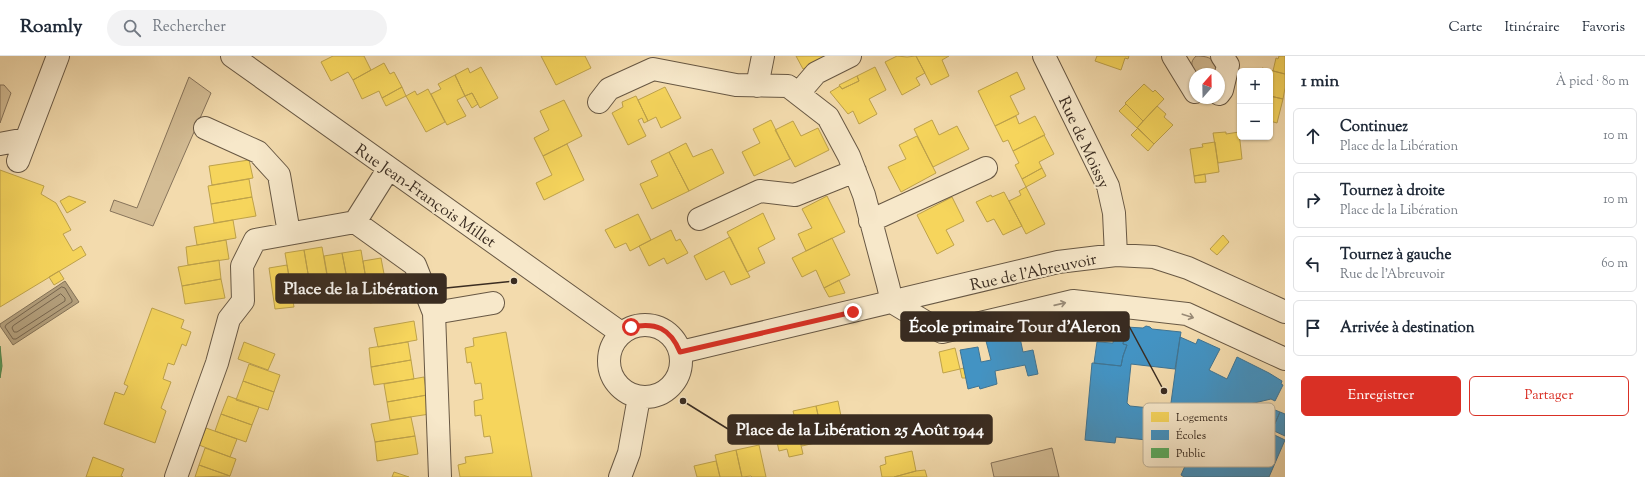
<!DOCTYPE html>
<html lang="fr">
<meta charset="utf-8">
<style>
body{margin:0;font-family:"Sorts Mill Goudy",serif;background:#f2f2f3;color:#1f2937}
.controls{position:absolute;right:12px;top:12px;display:grid;overflow:hidden;border-radius:6px;box-shadow:0 1px 3px #0004}
.controls button{width:36px;height:36px;display:grid;place-items:center;padding:0;border:0;border-bottom:1px solid #e0e1e3;background:#fff;color:#1f2937;font:20px sans-serif}
.compass{position:absolute;left:1189px;top:12px;width:36px;height:36px;border-radius:50%;background:#fff;box-shadow:0 1px 3px #0004;rotate:20deg}
.stop{position:absolute;width:12px;height:12px;margin:-9px;border:3px solid #d93025;border-radius:50%;background:#fff}
.stop.end{background:#d93025;border-color:#fff;box-shadow:0 1px 4px #0008}
.list{margin:0;padding:0;list-style:none}
h2{display:flex;justify-content:space-between;align-items:center;height:52px;margin:0;padding:0 16px;font-size:17px}
h2 small{font-size:13px;font-weight:400;color:#747a83}
.list li{display:grid;grid-template-columns:26px 1fr auto;gap:12px;align-items:center;box-sizing:border-box;height:56px;margin:0 8px 8px;padding:0 8px;border:1px solid #e0e1e3;border-radius:6px}
.list b{display:block;font-size:15px;white-space:nowrap}
.list p{margin:0;font-size:13px;white-space:nowrap;color:#747a83}
.list em{font-size:13px;font-style:normal;color:#747a83}
.actions{display:flex;gap:8px;padding:12px 16px}
.actions a{flex:1;padding:9px 0;border:1px solid #d93025;border-radius:6px;text-align:center;font-size:14px;color:#d93025}
.actions .main{background:#d93025;color:#fff}
.icon{flex:none;width:22px;height:22px;fill:none;stroke:currentColor;stroke-width:2;stroke-linecap:round;stroke-linejoin:round}
.map{position:relative;flex:none;width:1285px;height:421px;overflow:hidden}
header{display:flex;align-items:center;gap:24px;box-sizing:border-box;height:56px;padding:0 20px;background:#fff;border-bottom:1px solid #e0e1e3}
header strong{font-size:19px}
nav{display:flex;gap:22px;margin-inline-start:auto;font-size:14px}
.search{width:280px;height:36px;background:#f2f2f3;display:flex;align-items:center;gap:10px;box-sizing:border-box;padding:0 14px;border-radius:22px;color:#747a83;font-size:15px}
main{display:flex}
aside{flex:1;background:#fff}
.map>svg:first-child{display:block}
</style>
<header>
<strong>Roamly</strong>
<div class="search"><svg class="icon" aria-label="search" viewBox="0 0 24 24"><circle cx="10" cy="10" r="6"/><path d="M15 15l6 6"/></svg>Rechercher</div>
<nav><a>Carte</a><a>Itinéraire</a><a>Favoris</a></nav>
</header>
<main>
<div class="map">
<svg width="1285" height="421" viewBox="0 0 1285 421">
<rect width="100%" height="100%" fill="#f3dbad"/>
<filter id="stains"><feTurbulence type="fractalNoise" baseFrequency=".005" numOctaves="4"/><feColorMatrix values="0 0 0 0 .2 0 0 0 0 .09 0 0 0 0 .02 0 0 0 .5 -.17"/></filter>
<radialGradient id="worn" r=".72"><stop offset=".6" stop-color="#630" stop-opacity="0"/><stop offset="1" stop-color="#630" stop-opacity=".3"/></radialGradient>
<path fill="#d4bd95" stroke="#87745b" d="M1196 0C1210 0 1216 3 1217 18H1196C1192 10 1189 7 1196 0Z
M189 21 211 37 153 170 110 155 114 144 137 152Z
M0 29H4L11 37 0 67Z
M1052 392 1059 421H994L991 407Z"/>
<path fill="#b4a07d" stroke="#837258" d="M65 225 79 246 13 289 0 270V268Z"/>
<path fill="#f6d55c" stroke="#bea24a" d="M333 0H364L371 14 353 24 348 16 331 25 321 6Z
M541 0H585L591 12 556 29Z
M796 0H829L803 13Z
M897 0 907 1 916 0 925 17 916 22 920 29 902 39 885 6Z
M916 0H949L942 4 949 20 931 29Z
M1097 0H1129L1128 3 1125 2 1121 14 1095 5Z
M1279 0H1285V18L1273 15 1276 2 1278 3Z
M384 7 390 18 394 16 402 31 382 42 379 35 362 43 353 24Z
M481 11 498 42 480 52 472 37 465 40 455 19 468 12 470 17Z
M875 11 886 34 869 43 877 58 859 68 853 55 848 58 830 36 840 30 842 33 859 25 857 20Z
M1262 12 1285 18V32L1283 43 1270 40V15H1261Z
M1017 16 1025 33 1010 40 1019 58 995 70 978 35Z
M455 19 465 40 457 44 466 60 447 69 431 38 441 33 438 28Z
M857 20 859 25 842 33 839 29Z
M1144 28 1153 36 1155 34 1164 43 1143 65 1125 47Z
M402 31 406 40 386 50 382 42Z
M665 31 681 62 661 72 656 61 648 65 638 44Z
M428 33 445 66 426 76 406 40 415 35 417 39Z
M472 37 478 48 472 52 465 40Z
M636 40 648 65 644 67 642 62 638 64 646 80 628 89 612 57 623 51 622 46Z
M1270 40 1283 43 1277 67 1270 65Z
M564 44 582 80 543 100 534 82 549 74 540 55Z
M1126 48 1143 65 1137 72 1119 55Z
M1157 50 1166 58 1164 61 1173 69 1154 88 1137 72Z
M1016 60 1019 68 1035 60 1045 79 1013 95 1008 84 1003 86 995 70Z
M771 64 790 103 754 120 742 96 760 87 753 73Z
M932 64 939 79 957 70 969 93 933 111 914 73Z
M793 65 801 80 818 72 829 94 795 111 775 74Z
M1138 72 1154 88 1148 95 1131 79Z
M1226 76V78L1239 76 1242 103 1218 107 1213 77Z
M1044 79 1054 98 1039 106 1042 112 1022 123 1015 109 1019 107 1013 95Z
M917 80 936 117 901 136 888 111 906 103 899 89Z
M1215 86 1219 116 1194 120 1190 93 1203 91 1202 88Z
M686 87 693 101 712 93 724 117 689 135 669 96Z
M567 88 584 124 544 144 536 127 552 119 543 100Z
M669 96 689 135 652 153 640 128 658 120 651 105Z
M249 104 253 122 212 129 209 110Z
M1042 112 1046 120 1026 131 1022 123Z
M0 114 44 130 41 138 56 147 71 174 63 178 73 195 81 190 86 199 0 251Z
M1205 118 1206 126 1195 127 1194 120Z
M249 123 252 141 211 148 208 130Z
M1026 131 1045 168 1026 178 1009 145 1021 139 1019 135Z
M1004 136 1022 170 1003 179 994 163 987 166 976 146 991 139 992 141Z
M69 140 86 146 67 157 60 145Z
M827 140 845 176 806 195 798 178 812 172 802 153Z
M252 141 256 160 214 167 211 148Z
M952 141 964 165 946 174 954 189 937 198 917 159Z
M763 157 775 183 758 192 765 207 747 216 727 176Z
M638 158 651 184 630 195 626 187 615 192 605 174Z
M233 164 236 182 197 189 194 171Z
M671 174 676 185 680 183 688 197 667 208 664 202 649 210 639 190Z
M1223 179 1229 186 1217 199 1210 193Z
M730 181 750 221 731 229 724 215 706 224 694 200Z
M832 182 850 219 824 232 816 214 802 221 792 202Z
M226 184 229 203 188 209 186 191Z
M322 191 329 231 311 235 304 194Z
M304 194 311 235 292 238 285 197Z
M361 194 368 235 350 238 342 197Z
M342 197 350 238 331 241 324 200Z
M381 202 389 244 370 247 363 205Z
M219 204 221 223 182 230 178 211Z
M287 209 294 251 275 253 269 212Z
M59 215 64 223 54 229 49 221Z
M221 223 225 242 185 248 182 230Z
M839 224 845 237 829 241 824 232Z
M152 252 184 264 181 272 191 276 186 290 182 288 174 309 168 307 163 323 171 326 161 352 166 355 155 387 104 368 115 336 124 339 128 330 124 328Z
M414 265 417 284 378 291 374 272Z
M506 276 532 421H460L458 409 466 407 465 401 493 397 490 380 484 381 481 359 475 360 474 345 483 343 481 327 475 328 471 306 467 307 465 292 474 290 473 282Z
M244 286 275 298 268 314 238 303Z
M408 286 411 304 371 311 369 292Z
M955 292 960 313 943 317 939 296Z
M411 304 414 323 374 329 371 311Z
M249 308 280 319 274 336 243 325Z
M964 312 966 322H962L960 313Z
M424 321 427 339 387 346 384 328Z
M243 325 274 336 268 354 236 344Z
M427 339 430 358 390 364 387 346Z
M228 340 259 351 252 369 221 358Z
M838 345 845 380 833 383 831 376 822 377 816 350Z
M816 350 822 377 814 379 815 387 802 390 793 355Z
M221 358 252 369 246 386 215 375Z
M411 361 415 380 375 386 371 368Z
M795 363 803 398 789 401 787 393 779 395 773 368Z
M206 372 237 383 230 401 199 389Z
M415 380 418 398 377 405 375 386Z
M759 389 766 421H752L751 420 742 421 736 394Z
M205 392 236 403 230 420 199 409Z
M736 394 742 421H720L715 399Z
M912 395 916 415 894 421H882L880 410 886 408 885 401Z
M93 401 124 413 121 420 123 421H86Z
M716 405 720 421H697L694 410Z
M199 409 230 420 195 421Z
M925 414 927 421H894L916 415Z
M394 416 409 421H392Z"/>
<path fill="#4393c3" stroke="#407492" d="M1115 269 1126 271 1123 288 1127 289 1123 300 1121 310 1094 307 1097 286 1113 287Z
M1146 270 1150 271 1152 273 1181 276 1175 313 1131 308 1127 347 1130 350 1170 354 1168 386 1116 381 1115 387 1085 384 1092 307 1121 310 1123 300 1127 289 1123 288 1126 271 1143 272Z
M1019 277 1023 296 1033 294 1038 318 1028 320 1025 309 995 315 997 328 980 333 979 330 968 333 960 294 978 291 981 306 991 304 986 285Z
M1180 281 1196 288 1198 283 1220 293 1209 314 1227 323 1237 301 1269 317 1282 325 1281 328 1283 329 1275 345 1271 343 1208 358 1210 366H1213L1219 389 1234 396 1236 393 1242 396 1243 393 1250 396 1262 373 1285 384 1269 421H1184L1181 419 1190 399 1172 390 1173 387 1168 384 1170 354Z
M1275 354 1280 356 1272 374 1267 372Z
M1280 356 1285 358V380L1272 374Z"/>
<path fill="#5aae61" stroke="#50874e" d="M0 290 2 310 0 322Z"/>
<g fill="none" stroke-linecap="round" stroke-linejoin="round">
<path stroke="#77664f" stroke-width="1" d="M62 231 65 232 72 244V246L16 283H13L5 271 6 269Z
M61 238 65 242V245L17 276H14L12 272 13 270Z"/>
<g stroke="#685844" stroke-width="24">
<path id="minor" d="M232 0 621 277
M1044 0 1108 130 1114 157 1116 199
M1173 0 1195 36
M757 30 763 0
M798 38 816 17 850 0
M1219 38 1222 34 1228 9 1222 0
M599 46 609 33 653 13 736 29 788 30 828 61 849 100 864 139 888 229 892 246 942 276 1073 245 1187 258 1285 303
M205 72 258 96 279 119 289 177
M0 88 26 83
M18 105 58 0
M699 163 760 135 795 139 855 115
M870 165 986 112
M355 166 415 209 434 257 440 421
M434 257 493 247
M609 305a36 36 0 1 1 72 0a36 36 0 1 1-72 0Z
M681 296 1058 206 1116 199 1154 201 1188 212 1285 256
M176 421 217 307 229 263 243 245 242 210 255 184 355 166 389 112
M620 421 629 397 639 341"/>
</g>
<use href="#minor" stroke="#f7e8ca" stroke-width="22"/>
</g>
<defs><path id="oneway-shaft" d="M-6 0H5M1.5-3L5.5 0L1.5 3" fill="none" stroke-width="1.6" stroke-linecap="round" stroke-linejoin="round"/></defs>
<g stroke="#988a76">
<use href="#oneway-shaft" transform="translate(1060 248) rotate(-13)"/>
<use href="#oneway-shaft" transform="translate(1188 260) rotate(18)"/>
</g>
<g fill="none" stroke-linecap="round" stroke-linejoin="round">
<path stroke="#d93025" stroke-width="5" d="M631 271C656 266 670 272 680 296L853 256"/>
</g>
<g text-anchor="middle" stroke-width="4" stroke-linejoin="round" paint-order="stroke">
<g font-size="16" fill="#3a2c21" stroke="#f7e8ca">
<text transform="translate(1085 86) rotate(65)" y="6">Rue de Moissy</text>
<text transform="translate(426 139) rotate(35)" y="6">Rue Jean-François Millet</text>
<text transform="translate(1033 215) rotate(-12)" y="6">Rue de l'Abreuvoir</text>
</g>
</g>
<rect x="1143" y="347" width="132" height="64" rx="6" fill="#f7e8ca" stroke="#beb097" stroke-width="1"/>
<rect x="1151" y="356" width="18" height="10" fill="#f6d55c"/>
<rect x="1151" y="374" width="18" height="10" fill="#4393c3"/>
<rect x="1151" y="392" width="18" height="10" fill="#5aae61"/>
<g font-size="11" fill="#3a2c21">
<text x="1176" y="365">Logements</text>
<text x="1176" y="383">Écoles</text>
<text x="1176" y="401">Public</text>
</g>
<path fill="none" stroke="#3a2c21" stroke-width="1.5" d="M514 225L446 232M1164 335L1129 270M683 345L728 373"/>
<g fill="#3a2c21" stroke="#f7e8ca" stroke-width="1.5">
<circle cx="514" cy="225" r="4"/>
<circle cx="1164" cy="335" r="4"/>
<circle cx="683" cy="345" r="4"/>
</g>
<g fill="#3a2c21" stroke="#3a2c21" stroke-width="1.5">
<rect x="276" y="218" width="170" height="29" rx="4"/>
<rect x="901" y="256" width="228" height="29" rx="4"/>
<rect x="728" y="359" width="264" height="29" rx="4"/>
</g>
<g font-size="17" text-anchor="middle" font-weight="bold" fill="#fff">
<text x="361" y="238">Place de la Libération</text>
<text x="1015" y="276">École primaire Tour d'Aleron</text>
<text x="860" y="379">Place de la Libération 25 Août 1944</text>
</g>
<rect width="100%" height="100%" filter="url(#stains)"/>
<rect width="100%" height="100%" fill="url(#worn)"/>
</svg>
<div class="controls">
<button>+</button>
<button>−</button>
</div>
<svg class="compass" viewBox="-18 -18 36 36"><path d="M0-13l5 13h-10z" fill="#e53935"/><path d="M0 13l5-13h-10z" fill="#747a83"/></svg>
<div class="stop" style="left:631px;top:271px"></div>
<div class="stop end" style="left:853px;top:256px"></div>
</div>
<aside>
<h2>1 min<small>À pied · 80 m</small></h2>
<ul class="list">
<li><svg class="icon" aria-label="ahead" viewBox="0 0 24 24"><path d="M12 20V5M6 11l6-6 6 6"/></svg><div><b>Continuez</b><p>Place de la Libération</p></div><em>10 m</em></li>
<li><svg class="icon" aria-label="right" viewBox="0 0 24 24"><path d="M7 20v-9h11M14 6l5 5-5 5"/></svg><div><b>Tournez à droite</b><p>Place de la Libération</p></div><em>10 m</em></li>
<li><svg class="icon" aria-label="left" viewBox="0 0 24 24"><path d="M17 20v-9H6M10 6l-5 5 5 5"/></svg><div><b>Tournez à gauche</b><p>Rue de l'Abreuvoir</p></div><em>60 m</em></li>
<li><svg class="icon" aria-label="arrive" viewBox="0 0 24 24"><path d="M6 21V4h12l-3 4 3 4H6"/></svg><div><b>Arrivée à destination</b></div></li>
</ul>
<div class="actions"><a class="main">Enregistrer</a><a>Partager</a></div>
</aside>
</main>
